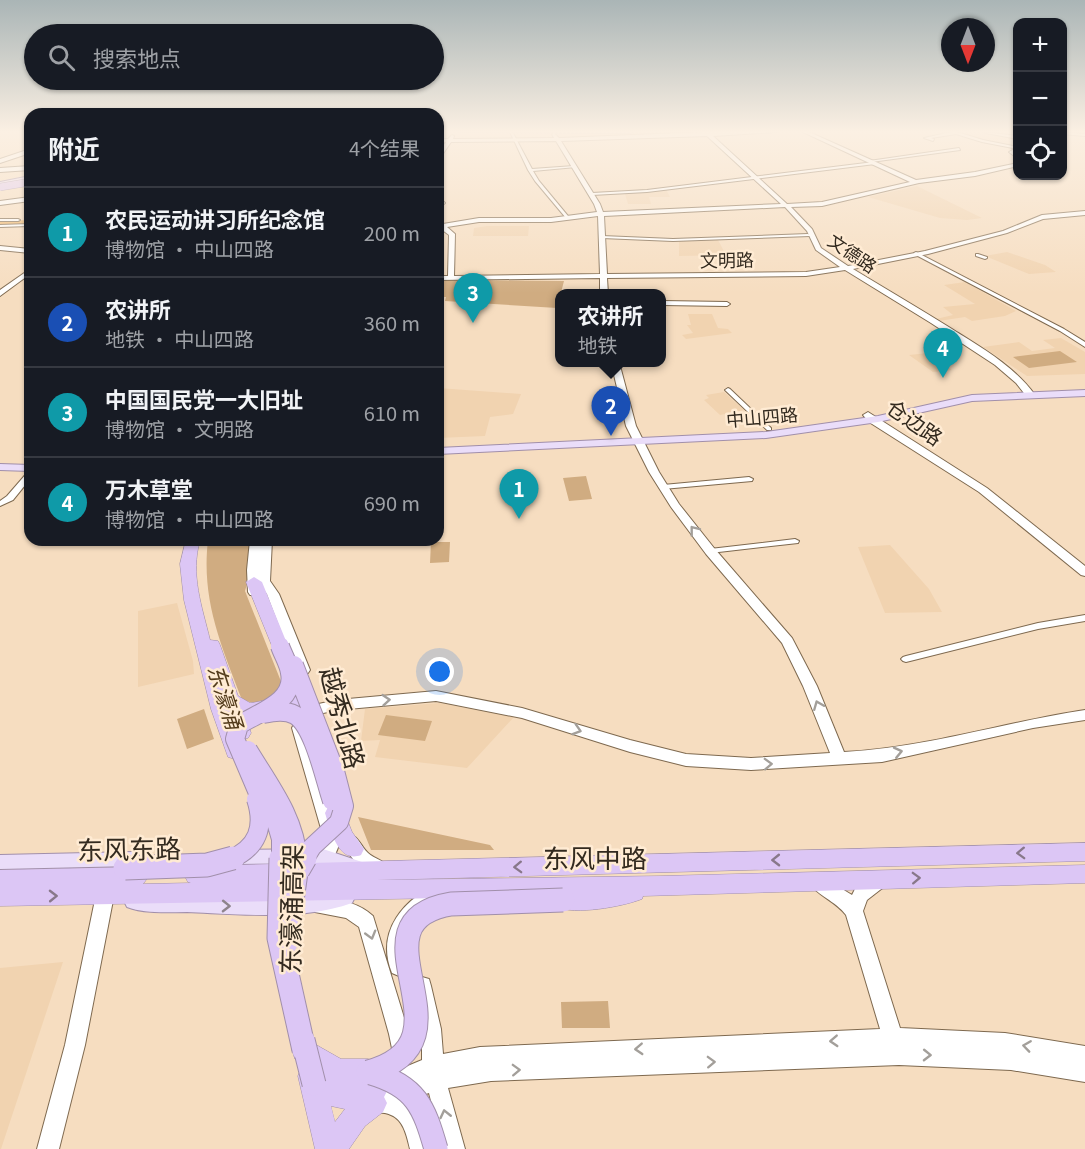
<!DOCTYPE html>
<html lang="zh">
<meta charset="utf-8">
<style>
body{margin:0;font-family:Georgia,"Noto Sans SC",serif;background:#242831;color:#f1f3f6}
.controls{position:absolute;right:18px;top:18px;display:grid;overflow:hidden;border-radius:12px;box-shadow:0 2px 4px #0004}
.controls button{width:54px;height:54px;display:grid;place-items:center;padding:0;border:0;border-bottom:2px solid #363941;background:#171b24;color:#f1f3f6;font:30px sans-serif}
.compass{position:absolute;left:941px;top:18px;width:54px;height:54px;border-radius:50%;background:#171b24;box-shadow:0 2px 4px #0004;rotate:180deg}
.you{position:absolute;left:440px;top:672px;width:21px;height:21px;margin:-15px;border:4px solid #fff;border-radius:50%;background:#1a73e8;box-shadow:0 0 0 9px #1a73e833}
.badge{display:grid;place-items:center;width:39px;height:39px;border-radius:50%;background:#7c3aed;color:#fff;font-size:20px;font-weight:700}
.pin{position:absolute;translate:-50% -50px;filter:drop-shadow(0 2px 3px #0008)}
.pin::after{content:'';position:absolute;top:32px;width:21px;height:18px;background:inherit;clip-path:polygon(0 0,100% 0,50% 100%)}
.popup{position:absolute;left:555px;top:289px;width:111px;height:78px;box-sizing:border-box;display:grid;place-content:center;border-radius:12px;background:#171b24;filter:drop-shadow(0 2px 4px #0005);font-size:20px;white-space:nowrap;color:#9ea1a6}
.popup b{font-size:22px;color:#f1f3f6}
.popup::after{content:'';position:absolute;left:50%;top:100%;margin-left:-12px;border:12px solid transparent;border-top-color:#171b24}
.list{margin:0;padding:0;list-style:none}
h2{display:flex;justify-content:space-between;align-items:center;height:78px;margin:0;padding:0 24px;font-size:26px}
h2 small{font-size:20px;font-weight:400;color:#9ea1a6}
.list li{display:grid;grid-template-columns:39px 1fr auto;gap:18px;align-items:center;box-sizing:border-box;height:90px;padding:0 24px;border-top:2px solid #363941}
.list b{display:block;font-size:22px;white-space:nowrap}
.list p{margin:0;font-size:20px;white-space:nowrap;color:#9ea1a6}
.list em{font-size:20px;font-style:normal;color:#9ea1a6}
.icon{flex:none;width:33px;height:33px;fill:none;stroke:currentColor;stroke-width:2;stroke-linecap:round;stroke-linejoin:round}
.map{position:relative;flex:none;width:1085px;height:1149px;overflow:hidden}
.search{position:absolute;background:#171b24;box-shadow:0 2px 4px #0004;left:24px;top:24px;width:420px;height:66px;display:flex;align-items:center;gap:15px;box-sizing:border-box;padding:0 21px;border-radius:33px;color:#9ea1a6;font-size:22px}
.panel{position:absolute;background:#171b24;box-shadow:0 2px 4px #0004;left:24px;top:108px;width:420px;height:438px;border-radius:18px}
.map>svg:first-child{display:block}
</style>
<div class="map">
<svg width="1085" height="1149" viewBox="0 0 1085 1149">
<rect width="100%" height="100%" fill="#f6ddc0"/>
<path fill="#f1d3b0" d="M956 132H985L1017 138V147L983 141Z
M917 186 982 218 967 220 940 218 868 197Z
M666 189 670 197H649L651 204H628L625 194Z
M487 226H529L528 236H473L474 228Z
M718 240 726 255 679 256V241Z
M1007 252 1045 265 1056 272 1029 274 985 256Z
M965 282 1016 311 1005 316 972 321 965 317 939 321 936 319 953 315 943 307 975 304 944 285Z
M688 314H712L718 328 728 329 732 333 686 339 682 335 693 333 687 325H691Z
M1061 338 1085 352V374L1027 376 983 347 1019 342 1032 351 1055 348 1043 340Z
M928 353 952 370 933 372 909 355Z
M438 388 521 394 513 414 490 417 485 436 438 438Z
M724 392 744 410 720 415 704 400 709 398 706 395Z
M890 545 929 589 942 612 885 613 858 547Z
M177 603 193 661 194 674 138 687V611Z
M439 703 514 717 467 768 375 757 380 740 361 741 365 709Z
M63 962 1 1149H0V968Z"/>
<path fill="#d0ac81" d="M438 280 564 281 557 308 445 301 446 297H438Z
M1060 351 1077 362 1029 368 1013 357Z
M586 476 592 499 569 501 563 478Z
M208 540H255L253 563 245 591 282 684C275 701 259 706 242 700 221 645 201 600 208 540Z
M431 542H450L449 562 430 563Z
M204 709 214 739 187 749 177 719Z
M386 715 432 721 425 741 378 735Z
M358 817 490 845 494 850H371Z
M608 1001 610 1028H562L561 1002Z"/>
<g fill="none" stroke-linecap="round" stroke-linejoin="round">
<path fill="#eeb66c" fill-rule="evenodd" d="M30 220V224L0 225V221Z"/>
<g stroke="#7e694f" stroke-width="2">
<path id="street" d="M510 132 513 133 532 169 574 166 576 167 533 171 539 181 568 216V218H566L535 181 528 170Z
M951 132H957L983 140 1018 147V149L982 142 956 134 931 138 934 139 933 141 924 138Z
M438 144 448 145 438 146Z
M959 148 960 150 871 162 869 161Z
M874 162 875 164 647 192 592 195 590 194 592 193 647 190Z
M0 219H18L20 220 18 221H0Z
M30 224V226L0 227V225Z
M808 234 810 235V236L673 241 602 238 600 237 602 236 673 239Z
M916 252 1064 329 1085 342V347L1060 331 914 254V253Z
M978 254 987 257V258L985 259 976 256V254Z
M662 301 727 302 730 304 727 306 662 305Z
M728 388 730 389 771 428V430H767L726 391 725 390Z
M27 473H30V479L13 500 0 506V501L7 496Z
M749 477 753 479 752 481 663 489 659 487 663 485Z
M795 539 799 541 798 543 710 553 706 551 710 549Z
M1085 615V621L1038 629 906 662 903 661 901 659 903 657 906 656 1038 623Z"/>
</g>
<g stroke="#7e694f" stroke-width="2">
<path id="secondary" d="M704 132H776L713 136 787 204 822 202 910 182 803 132H809L916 180 975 172 1018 163V166L975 176 919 183 822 206 791 207 812 229 821 248 848 266 925 251 1003 231 1042 215 1085 211V215L1043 219 1007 233 928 254 853 269C886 289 920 309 952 329 982 348 1014 366 1035 395L1033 397H1027L1016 383 995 365 931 323 845 270 806 276 607 278 608 294H600V278L438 280V276H448L449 235 441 229H438V222L443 224 479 218H551L597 212 594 204 556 141 451 142 438 161V155L446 142 438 141V139H448L452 135 454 136 453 139 554 138 552 134 554 133 559 138ZM707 136 781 204 603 212 600 204 561 141ZM785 207 807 231 816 250 840 267 806 272 607 274 604 216ZM598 216 600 274 454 276 455 234 447 227 479 222H551Z
M984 132 1018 136V139L986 133Z
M1062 132 1085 134V136L1062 134Z
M1018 147V151L1015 152 1018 155V159L1009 152Z
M30 149V153L0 163V159Z
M30 166V170L0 172V168Z
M438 196 445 203 438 209Z
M30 197V201L0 205V201Z
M0 246 30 249V253L0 250Z
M30 269V274L0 296V290Z
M611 362H619L636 426 659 472 679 504 714 548 792 638 817 686 844 752C925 748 1005 722 1085 710V720L1033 728 882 762 751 770 686 766 630 752 522 718 436 701 337 710 305 717 300 716 298 712 300 708 337 700 436 691 522 708 630 740 686 754 751 758 830 753 803 686 782 643 706 554 671 507 649 472 626 426Z
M868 412 987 488 1085 566V576L1081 575 979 492 869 422 863 415Z
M250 540H272L270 581 279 594 310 670 308 673H298L296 670 267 594 260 584 258 595H250L248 592 247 570Z
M299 722 304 724 306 728 340 839C338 851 332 867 317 861L315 856 322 846 324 839 292 728 294 724Z
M350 834C359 837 361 847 368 853 374 859 385 860 388 868L386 873C366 881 349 856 342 841L344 836Z
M879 873 885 876 888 881 885 886 867 900 863 911 900 1028 1005 1033 1085 1046V1082L1011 1070 899 1065 491 1081 448 1088 465 1149H443L429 1093 407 1100 413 1106 419 1104 426 1107C432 1120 428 1135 432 1149H410C407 1137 404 1120 391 1115 383 1111 375 1114 367 1110L364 1103 367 1096 385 1088 383 1082 386 1075 422 1060V1029L413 986 415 979 422 977 429 979 431 986 441 1029 443 1054 480 1047 880 1029 846 915C836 901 816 895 810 883L813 878 819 875 852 895 855 889Z
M442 883 448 886 451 891C444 906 418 911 409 927 400 942 412 959 406 973L399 976 392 973C375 932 404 897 442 883Z
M105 887 111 889 114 895 85 1045 59 1149H37L65 1045 96 895 99 889Z
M321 898C340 899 359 903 373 916L409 1034 411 1051 408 1058 401 1061 394 1058 389 1034 359 927 346 918 315 912 312 906 315 900Z"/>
</g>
<g stroke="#a18faa" stroke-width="2">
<path id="primary" d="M461 132H632L630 133Z
M30 176V180L0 186V182Z
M1085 390V396L972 401 878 422 766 438 438 454V448L766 432 878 416 972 395Z
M0 464 30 465V471L0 470Z
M323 849 362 862 364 867 362 872 356 874 323 863 238 864 232 862 230 857 232 852 238 850Z
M133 852 139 854 141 859 139 864 133 866 0 869V855Z
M346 889 352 891 355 897 352 903C303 921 238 914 187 912 167 912 145 914 127 907L124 901 127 895 133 893 236 898 305 897Z"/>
</g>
<g stroke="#a18faa" stroke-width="1">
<path id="highway" d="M186 540H200C190 575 202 606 210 640L218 641 220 645 238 696 250 703C272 701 302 685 317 712L314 717 308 719 286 708 259 715H245L251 733 248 738 239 739 244 752 242 757 235 759 228 757 211 709 184 600 180 564Z
M254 577 262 582 288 646 286 650H274L272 646 246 582Z
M335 805 342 807 352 832 364 849 361 855C338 864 330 829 325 813L328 807Z
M1085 843V861L377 880 661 876 1085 865V883L643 896 642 899C621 907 576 915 555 907L552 900 554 896 0 906V870L138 867 145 869 149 876 143 884 191 883 188 882 184 875 188 868 195 866Z
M304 1038 341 1059H368L377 1063 381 1072 377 1080 383 1082 387 1091 384 1097 387 1103 383 1112 365 1126 349 1149H315L298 1076 302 1067 306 1065 295 1059 292 1050 295 1041ZM331 1106 345 1109 335 1122Z"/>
</g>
<use href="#street" fill="#fff" fill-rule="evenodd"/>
<use href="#secondary" fill="#fff" fill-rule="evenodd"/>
<use href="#primary" fill="#eaddf9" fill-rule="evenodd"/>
<use href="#highway" fill="#dcc6f5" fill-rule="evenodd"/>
<g stroke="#a18faa" stroke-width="8" stroke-linecap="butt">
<path id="highway-bridge-far2" d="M0 187 30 182"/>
</g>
<g stroke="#a18faa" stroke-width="20" stroke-linecap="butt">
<path id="highway-bridge-far1" d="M280 646C283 655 289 664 290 673 296 702 257 713 239 725L235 739 258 793 276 822 281 839V860
M294 665 335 771 344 806 339 822 312 847 304 860
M263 714C274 712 285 710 295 715 314 726 325 781 332 801
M248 750C269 785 295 817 298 860
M229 860C258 848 265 827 256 799"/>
</g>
<g stroke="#a18faa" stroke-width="25" stroke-linecap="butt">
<path id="highway-bridge" d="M281 858 279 938 304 1050
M125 868 207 865 233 858
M298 870 305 858
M286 943 298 858
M303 1040 314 1084
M368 1072C482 1042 343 922 451 904L563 900
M371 1073C416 1086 424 1107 436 1149"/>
</g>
<use href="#highway-bridge-far2" stroke="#dcc6f5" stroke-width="7"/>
<use href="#highway-bridge-far1" stroke="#dcc6f5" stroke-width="18"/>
<use href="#highway-bridge" stroke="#dcc6f5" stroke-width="23"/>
</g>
<defs><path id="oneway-chevron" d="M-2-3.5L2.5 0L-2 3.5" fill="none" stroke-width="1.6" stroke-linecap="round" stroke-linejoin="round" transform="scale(1.5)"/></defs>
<g stroke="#a39f9a">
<use href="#oneway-chevron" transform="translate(694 530) rotate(-128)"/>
<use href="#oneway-chevron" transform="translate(386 700) rotate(-5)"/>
<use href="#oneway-chevron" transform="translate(818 705) rotate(-112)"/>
<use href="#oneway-chevron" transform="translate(577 730) rotate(17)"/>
<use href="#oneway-chevron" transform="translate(898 752) rotate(-13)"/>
<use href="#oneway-chevron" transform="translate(768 764) rotate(-2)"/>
<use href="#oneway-chevron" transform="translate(371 935) rotate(74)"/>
<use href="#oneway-chevron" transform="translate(834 1041) rotate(177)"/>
<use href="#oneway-chevron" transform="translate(1027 1046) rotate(-172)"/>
<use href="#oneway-chevron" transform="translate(639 1049) rotate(177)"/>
<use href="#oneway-chevron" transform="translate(927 1055) rotate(1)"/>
<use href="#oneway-chevron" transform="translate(711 1062) rotate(-2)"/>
<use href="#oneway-chevron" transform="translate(516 1070) rotate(-2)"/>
<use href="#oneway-chevron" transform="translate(445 1114) rotate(-103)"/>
</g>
<g stroke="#88788a">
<use href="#oneway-chevron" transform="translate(1021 853) rotate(178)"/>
<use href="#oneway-chevron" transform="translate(776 860) rotate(179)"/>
<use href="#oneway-chevron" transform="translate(518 867) rotate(178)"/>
<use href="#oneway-chevron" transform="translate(916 878) rotate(-2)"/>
<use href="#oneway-chevron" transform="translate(53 896) rotate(-1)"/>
</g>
<use stroke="#8e848c" href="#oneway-chevron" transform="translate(226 906) rotate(1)"/>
<linearGradient id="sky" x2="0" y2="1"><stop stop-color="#aab5b6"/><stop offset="0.45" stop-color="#fbf0e3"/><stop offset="1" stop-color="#fbf0e3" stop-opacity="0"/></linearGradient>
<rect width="1085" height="293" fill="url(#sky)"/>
<g text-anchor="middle" stroke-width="5" stroke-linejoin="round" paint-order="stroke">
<g font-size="18" fill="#332a1f" stroke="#ffebd3">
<text transform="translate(852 254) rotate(34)" y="6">文德路</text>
<text transform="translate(727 261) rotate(-1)" y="6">文明路</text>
<text transform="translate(762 418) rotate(-5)" y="6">中山四路</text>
</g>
<g font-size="21" fill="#332a1f" stroke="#ffebd3">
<text transform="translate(914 423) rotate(35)" y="7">仓边路</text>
</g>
<g font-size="22" font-style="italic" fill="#543c1c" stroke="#ffebd3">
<text transform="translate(225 697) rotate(72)" y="8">东濠涌</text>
</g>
<g font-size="26" fill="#332a1f" stroke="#ffebd3">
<text transform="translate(342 718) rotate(75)" y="9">越秀北路</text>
<text transform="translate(129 850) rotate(-1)" y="9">东风东路</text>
<text x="595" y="868">东风中路</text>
<text transform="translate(292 909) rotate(-89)" y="9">东濠涌高架</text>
</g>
</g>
</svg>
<div class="controls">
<button>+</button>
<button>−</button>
<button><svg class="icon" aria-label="locate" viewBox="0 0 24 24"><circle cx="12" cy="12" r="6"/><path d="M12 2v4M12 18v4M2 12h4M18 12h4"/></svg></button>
</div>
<svg class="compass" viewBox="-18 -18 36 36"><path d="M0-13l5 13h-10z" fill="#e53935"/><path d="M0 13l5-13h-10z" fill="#9ea1a6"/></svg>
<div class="you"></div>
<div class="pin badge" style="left:519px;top:519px;background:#0f9aa8">1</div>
<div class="pin badge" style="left:611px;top:436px;background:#1a4fb4">2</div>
<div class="popup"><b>农讲所</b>地铁</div>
<div class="pin badge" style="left:473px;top:323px;background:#0f9aa8">3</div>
<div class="pin badge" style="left:943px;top:378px;background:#0f9aa8">4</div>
<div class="search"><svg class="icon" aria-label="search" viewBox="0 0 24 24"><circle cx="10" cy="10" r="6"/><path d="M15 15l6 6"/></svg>搜索地点</div>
<section class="panel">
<h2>附近<small>4个结果</small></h2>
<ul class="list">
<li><span class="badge" style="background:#0f9aa8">1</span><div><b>农民运动讲习所纪念馆</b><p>博物馆 · 中山四路</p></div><em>200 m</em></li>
<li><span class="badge" style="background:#1a4fb4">2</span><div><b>农讲所</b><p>地铁 · 中山四路</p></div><em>360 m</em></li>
<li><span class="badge" style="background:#0f9aa8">3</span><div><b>中国国民党一大旧址</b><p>博物馆 · 文明路</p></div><em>610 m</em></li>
<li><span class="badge" style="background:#0f9aa8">4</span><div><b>万木草堂</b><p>博物馆 · 中山四路</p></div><em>690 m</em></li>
</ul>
</section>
</div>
